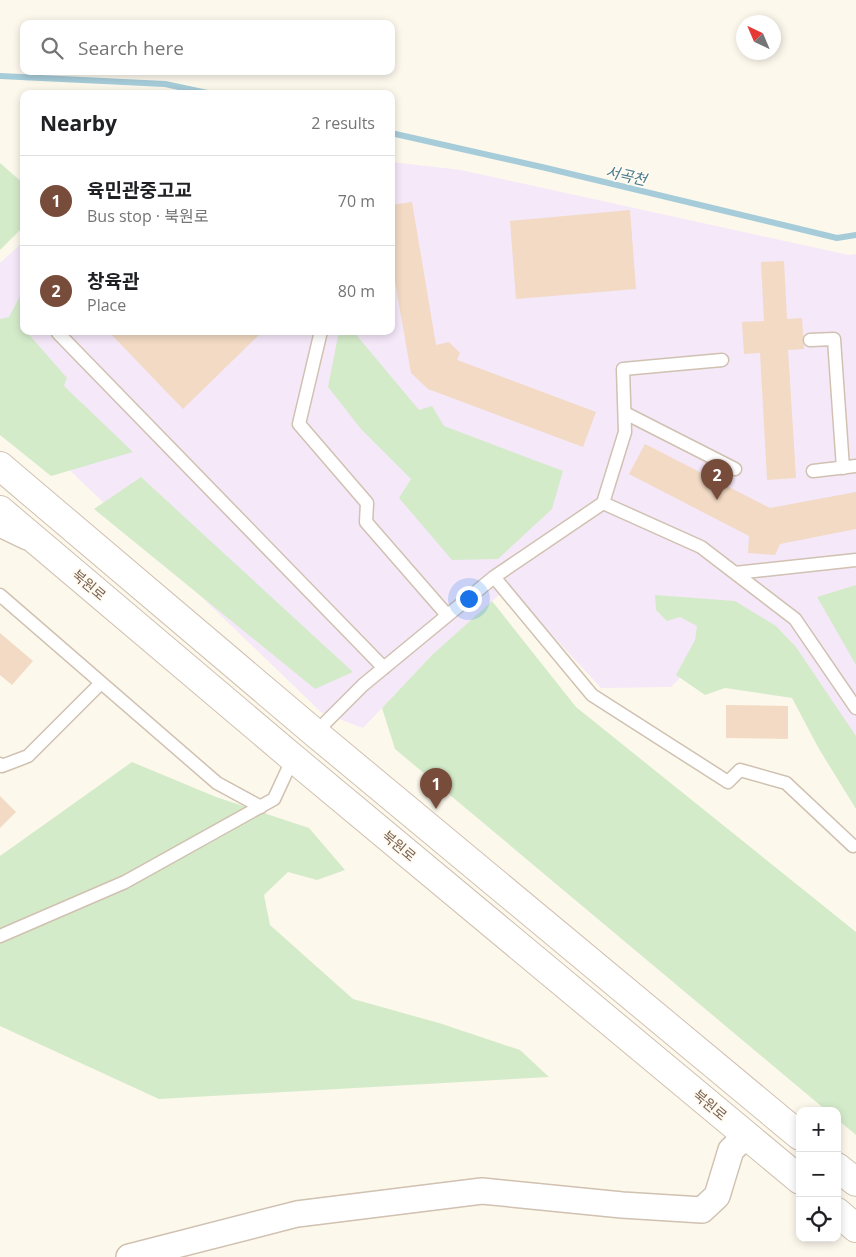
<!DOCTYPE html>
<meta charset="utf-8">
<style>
body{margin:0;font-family:"Open Sans","Noto Sans KR",sans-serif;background:#f6f6f6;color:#202124}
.controls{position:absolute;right:15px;bottom:15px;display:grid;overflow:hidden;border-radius:10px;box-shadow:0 2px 8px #0003}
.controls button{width:45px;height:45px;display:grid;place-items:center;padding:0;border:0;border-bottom:1px solid #e0e0e0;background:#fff;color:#202124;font:25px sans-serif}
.compass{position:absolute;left:736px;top:15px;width:45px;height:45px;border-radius:50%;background:#fff;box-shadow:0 2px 8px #0003;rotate:316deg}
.you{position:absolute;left:468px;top:598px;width:18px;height:18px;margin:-12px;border:4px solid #fff;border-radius:50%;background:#1a73e8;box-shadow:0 0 0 8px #1a73e833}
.badge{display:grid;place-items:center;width:32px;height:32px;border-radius:50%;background:#784c3a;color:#fff;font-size:16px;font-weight:700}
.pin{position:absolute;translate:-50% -41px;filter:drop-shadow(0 1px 2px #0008)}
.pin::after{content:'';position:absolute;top:26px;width:18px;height:15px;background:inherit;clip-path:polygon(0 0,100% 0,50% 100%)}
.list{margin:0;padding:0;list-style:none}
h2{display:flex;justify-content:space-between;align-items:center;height:65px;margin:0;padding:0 20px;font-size:21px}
h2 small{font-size:16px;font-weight:400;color:#757577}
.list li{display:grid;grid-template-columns:32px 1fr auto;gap:15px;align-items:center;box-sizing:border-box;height:90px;padding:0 20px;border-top:1px solid #e0e0e0}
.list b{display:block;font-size:19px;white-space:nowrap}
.list p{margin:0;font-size:16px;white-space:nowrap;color:#757577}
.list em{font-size:16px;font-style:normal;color:#757577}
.icon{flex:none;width:28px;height:28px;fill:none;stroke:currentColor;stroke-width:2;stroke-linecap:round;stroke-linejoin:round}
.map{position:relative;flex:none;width:856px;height:1257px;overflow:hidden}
.search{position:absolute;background:#fff;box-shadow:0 2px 8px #0003;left:20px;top:20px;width:375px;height:55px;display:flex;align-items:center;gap:12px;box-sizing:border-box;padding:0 18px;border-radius:10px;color:#757577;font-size:19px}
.panel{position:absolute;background:#fff;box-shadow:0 2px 8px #0003;left:20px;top:90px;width:375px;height:245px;border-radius:10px}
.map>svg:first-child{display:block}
</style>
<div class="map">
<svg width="856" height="1257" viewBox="0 0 856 1257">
<rect width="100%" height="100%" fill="#fdf8ec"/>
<path fill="#f5e8f9" d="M391 162 461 170 849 255 856 254V780L788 670 713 644 671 687 601 688 508 587 432 655 363 728 321 712 0 403V263L24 241V331H391Z"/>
<path fill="#d4ebca" d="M0 163 24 184V226L0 250Z
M24 289V331H26L67 378 64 386 133 452 51 476 0 435V319L9 317Z
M339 331H353L419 410 432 406 444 426 563 471 552 509 498 559 452 560 399 498 411 479 361 429 328 387Z
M141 477 353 672 315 689 94 509Z
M856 585V665L817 597Z
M655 595 735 601 776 626 796 647 856 736V809L819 749 792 698 725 688 705 695 676 675 695 640 697 626 680 617 667 621 656 610Z
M492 601 576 707 856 932V1135L837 1119V1111H827L395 749 382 708 432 655Z
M132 762 216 797 309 828 345 870 317 880 288 872 264 895 270 925 353 999 439 1023 520 1050 549 1077 159 1099 0 1026V856Z"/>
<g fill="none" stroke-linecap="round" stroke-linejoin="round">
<path stroke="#a6ccd9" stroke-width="6" d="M0 76 165 84 212 94
M391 133 546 168 837 238 856 235"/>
</g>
<path fill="#f2dac4" d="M412 202 436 345 449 342 460 353 457 360 596 412 583 447 428 389 411 373 391 259V205Z
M630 210 636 289 516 299 510 221Z
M784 261 787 319 802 318 804 349 788 350 796 478 767 480 760 353 744 354 742 322 764 321 761 262Z
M108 331H263L183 409Z
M645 444 770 508 856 492V529L780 544 775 555 748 553 749 536 629 474Z
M0 633 33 661 12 685 0 675Z
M726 705 788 706V739L726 738Z
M0 796 16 812 0 828Z"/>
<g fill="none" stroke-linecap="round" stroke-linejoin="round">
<g stroke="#d0c1b1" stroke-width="15">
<path id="service" d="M321 331 299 424 367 503 366 522 447 615
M58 333 384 668
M810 340 834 339 843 468
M625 413 735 469
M813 471 856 466
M603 503 625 432 623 369 722 360
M0 531 25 543
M735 573 856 560
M494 577 592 695 728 782 740 770 786 783 853 846
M0 595 217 783 261 807
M315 733 363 685 494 577 603 503 701 547 795 619 856 708
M0 764 2 766 28 756 101 683
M0 936 125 882 274 799 293 758"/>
</g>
<g stroke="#d0c1b1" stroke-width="28">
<path id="minor" d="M129 1257 297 1214 482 1191 622 1205 702 1210 717 1196 731 1150 747 1135"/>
</g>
<g stroke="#d0c1b1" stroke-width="30">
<path id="tertiary" d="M0 466 315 733 800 1136
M0 510 293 758 800 1180
M837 1167 856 1182
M837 1212 856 1228"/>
</g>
<use href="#service" stroke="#fff" stroke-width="12"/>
<use href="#minor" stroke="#fff" stroke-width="25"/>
<use href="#tertiary" stroke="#fff" stroke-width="28"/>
</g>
<g text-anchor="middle" stroke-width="4" stroke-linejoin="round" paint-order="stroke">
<g font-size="14" fill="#79614e" stroke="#fffbf3">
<text transform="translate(89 585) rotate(40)" y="5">북원로</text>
<text transform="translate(399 846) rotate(40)" y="5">북원로</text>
<text transform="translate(710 1105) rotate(40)" y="5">북원로</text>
</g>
<g font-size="15" font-style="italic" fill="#477a8b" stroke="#fffbf3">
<text transform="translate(626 176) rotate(13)" y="5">서곡천</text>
</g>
</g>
</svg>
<div class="controls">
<button>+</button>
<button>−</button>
<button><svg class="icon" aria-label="locate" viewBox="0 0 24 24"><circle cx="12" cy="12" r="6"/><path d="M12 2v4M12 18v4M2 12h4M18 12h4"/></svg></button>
</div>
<svg class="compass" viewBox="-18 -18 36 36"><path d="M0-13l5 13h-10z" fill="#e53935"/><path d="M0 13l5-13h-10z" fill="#757577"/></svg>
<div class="you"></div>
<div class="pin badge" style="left:436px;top:809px">1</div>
<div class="pin badge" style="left:717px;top:500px">2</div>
<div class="search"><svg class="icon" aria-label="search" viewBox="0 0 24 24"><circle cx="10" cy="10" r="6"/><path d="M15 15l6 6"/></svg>Search here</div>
<section class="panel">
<h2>Nearby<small>2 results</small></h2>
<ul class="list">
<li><span class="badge">1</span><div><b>육민관중고교</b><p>Bus stop · 북원로</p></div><em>70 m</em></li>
<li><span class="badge">2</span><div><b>창육관</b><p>Place</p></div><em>80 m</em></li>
</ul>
</section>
</div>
